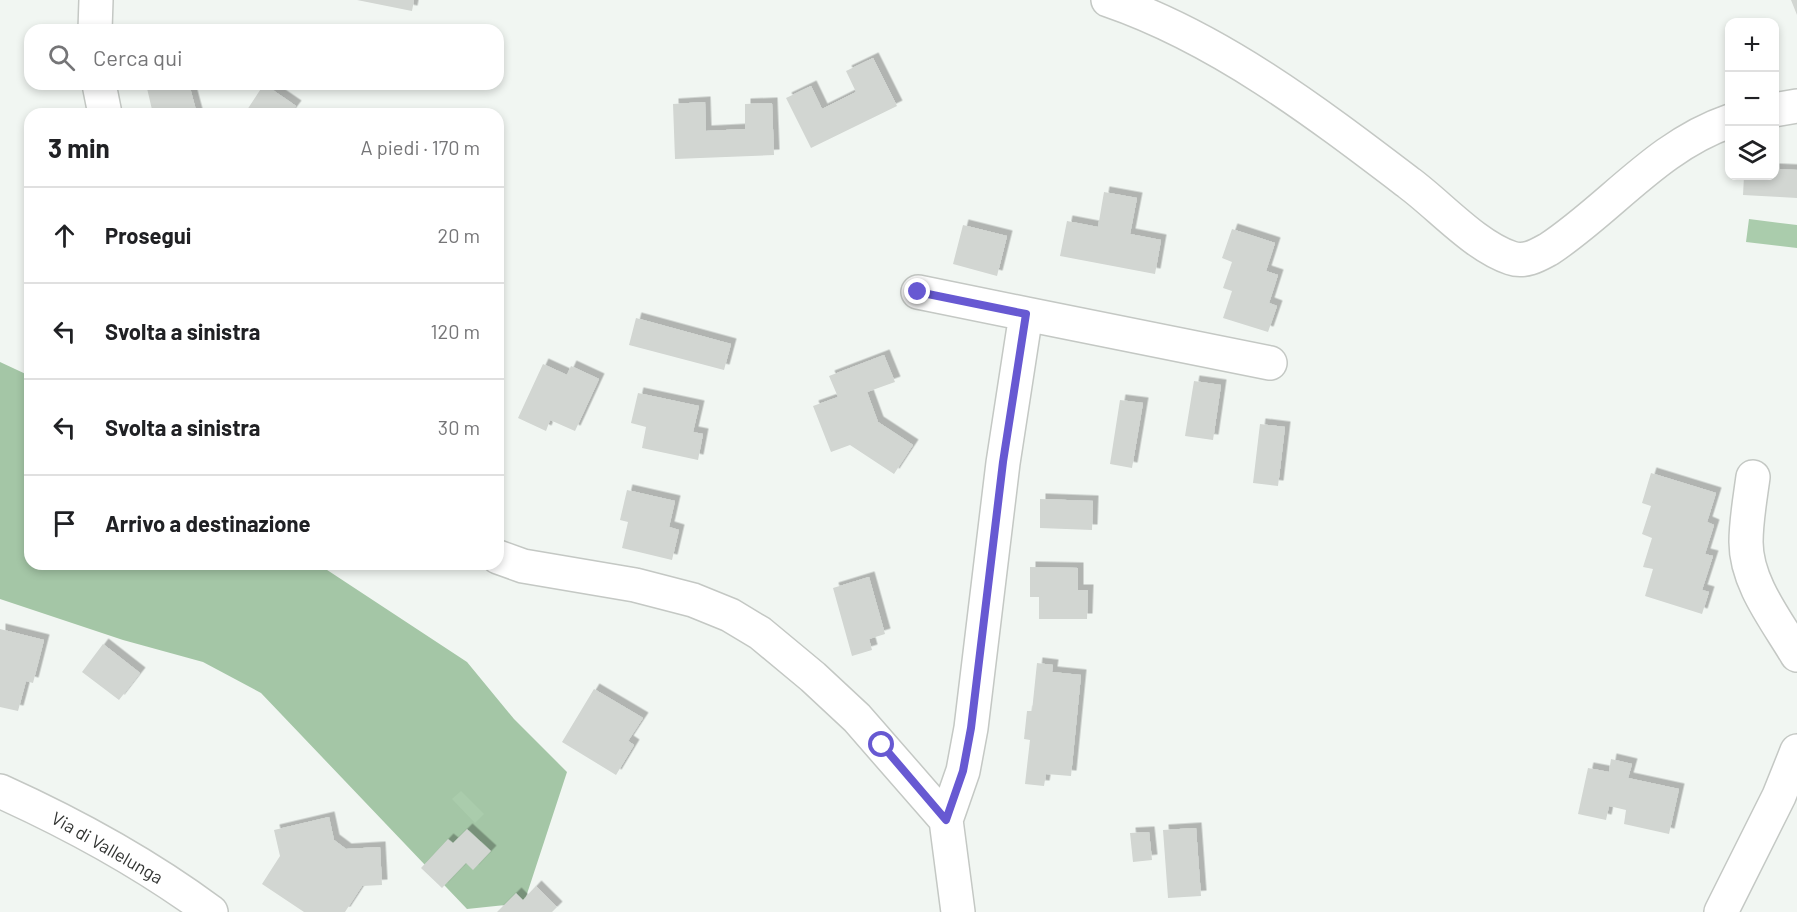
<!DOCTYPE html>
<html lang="it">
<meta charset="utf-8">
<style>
body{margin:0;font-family:Barlow,sans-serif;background:#f6f6f6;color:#202124}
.controls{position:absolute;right:18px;top:18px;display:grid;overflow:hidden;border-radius:12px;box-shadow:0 3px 9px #0003}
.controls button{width:54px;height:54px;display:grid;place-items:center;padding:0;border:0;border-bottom:2px solid #e0e0e0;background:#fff;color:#202124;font:30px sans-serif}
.stop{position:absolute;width:18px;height:18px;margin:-14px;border:4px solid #6759d2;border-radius:50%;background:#fff}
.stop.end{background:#6759d2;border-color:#fff;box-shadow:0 2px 6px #0008}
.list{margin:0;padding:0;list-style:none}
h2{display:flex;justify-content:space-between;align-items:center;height:78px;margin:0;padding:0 24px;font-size:26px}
h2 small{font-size:20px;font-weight:400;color:#757577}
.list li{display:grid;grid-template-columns:39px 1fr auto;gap:18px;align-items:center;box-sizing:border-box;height:96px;padding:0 24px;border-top:2px solid #e0e0e0}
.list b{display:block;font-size:22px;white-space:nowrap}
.list em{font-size:20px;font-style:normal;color:#757577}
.icon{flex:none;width:33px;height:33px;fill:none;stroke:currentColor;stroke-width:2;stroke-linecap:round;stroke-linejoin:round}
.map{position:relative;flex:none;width:1797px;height:912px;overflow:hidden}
.search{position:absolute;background:#fff;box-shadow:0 3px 9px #0003;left:24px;top:24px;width:480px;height:66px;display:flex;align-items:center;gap:15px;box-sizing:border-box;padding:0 21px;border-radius:18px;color:#757577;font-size:22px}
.panel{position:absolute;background:#fff;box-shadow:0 3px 9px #0003;left:24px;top:108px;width:480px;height:462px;border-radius:18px}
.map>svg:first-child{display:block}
</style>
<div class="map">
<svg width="1797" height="912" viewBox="0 0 1797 912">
<defs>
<filter id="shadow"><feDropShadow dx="5.5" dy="-5.5" stdDeviation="0" flood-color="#0004"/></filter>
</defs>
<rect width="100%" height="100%" fill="#f1f6f2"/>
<path fill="#a4c6a6" d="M0 362 30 376V564H318L467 662 514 719 567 772 524 903 467 909 261 693 203 662 123 640 0 599Z"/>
<path fill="#aaccac" d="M1749 219 1797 225V248L1746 242Z
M461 791 484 814 475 823 452 799Z"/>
<path fill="#d2d6d2" filter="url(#shadow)" d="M357 0H414L412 11Z
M1791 0H1797V15Z
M873 58 897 106 811 148 786 98 811 86 822 109 856 92 846 71Z
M146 84H189L197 114H153Z
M264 84 296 106 290 114 245 113Z
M705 102 706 131 745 129V104L772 103 774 155 675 159 673 104Z
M1774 169 1797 170V198L1743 195 1744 176H1774Z
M1104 192 1137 198 1130 234 1161 240 1155 274 1060 256 1067 221 1098 227Z
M963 225 1007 236 997 276 953 264Z
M1232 229 1275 243 1266 271 1278 275 1269 303 1277 306 1268 332 1223 318 1232 291 1223 288 1232 262 1222 258Z
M636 318 731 344 724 370 629 345Z
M884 355 895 382 867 392 878 422 913 445 894 474 850 445 831 452 813 406 838 397 829 376Z
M543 364 567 375 571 366 599 379 575 431 550 420 546 431 518 418Z
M1194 381 1221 385 1213 440 1185 436Z
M638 393 699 406 693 432 703 434 698 460 642 448 646 427 631 423Z
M1120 400 1143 403 1132 468 1110 464Z
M1260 424 1285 427 1278 486 1253 483Z
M1651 473 1716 493 1707 522 1714 525 1705 554 1713 556 1702 590 1709 592 1702 614 1645 596 1653 569 1643 567 1652 538 1642 534 1651 506 1642 503Z
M627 490 675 501 669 527 679 530 672 560 622 548 628 522 620 520Z
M1040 499 1093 501 1092 530 1040 528Z
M1030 567 1078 568V590H1088L1087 619H1039V597H1030Z
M869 577 885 634 869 639 872 650 852 656 833 588Z
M0 629 44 640 33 683 26 681 18 711 0 707Z
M103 644 140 673 119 700 82 672Z
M1037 663 1053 665 1052 672 1081 675 1071 776 1046 774 1044 786 1025 784 1030 740 1024 739 1027 711H1032Z
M594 689 643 718 628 741 634 745 616 775 562 742Z
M1611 759 1632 764 1628 778 1679 789 1669 834 1624 824 1626 810 1609 806 1606 820 1578 814 1588 768 1609 772Z
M329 817 334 840 346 849 380 847 382 885 362 886 345 912H304L262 884 280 856 274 830Z
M1196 828 1201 896 1168 898 1163 830Z
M467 829 491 851 473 870 466 863 442 888 421 868 448 839 453 843Z
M1149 832 1152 860 1133 862 1130 833Z
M536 886 557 907 552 912H497L516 893 523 900Z"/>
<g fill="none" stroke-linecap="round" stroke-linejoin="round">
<g stroke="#c4c8c4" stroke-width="36">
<path id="minor" d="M1108 0C1219 38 1317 113 1409 183 1440 206 1475 246 1511 258 1525 263 1538 255 1549 249 1611 208 1657 146 1730 121
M95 30 96 0
M99 84 105 114
M1774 110 1797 106
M918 292 1026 314 1003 463 971 728 963 771 946 820
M1026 314 1270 363
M1753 477C1750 499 1746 521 1746 542 1746 583 1777 621 1797 655
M498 557 523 566 635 585 693 600 730 615 760 633 813 677 857 718 946 820 958 912
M0 791C73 824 146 864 211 912
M1721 912 1779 796 1797 751"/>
</g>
<use href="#minor" stroke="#fff" stroke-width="33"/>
</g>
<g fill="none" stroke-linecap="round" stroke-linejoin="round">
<path stroke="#6759d2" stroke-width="8" d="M882 745 946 820 963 771 971 728 1003 462 1026 314 918 292"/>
</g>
<g text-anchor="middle" stroke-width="6" stroke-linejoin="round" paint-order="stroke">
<g font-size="18" fill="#323432" stroke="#fff">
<text transform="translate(107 848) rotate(30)" y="6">Via di Vallelunga</text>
</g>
</g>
</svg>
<div class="controls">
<button>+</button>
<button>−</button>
<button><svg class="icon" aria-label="layers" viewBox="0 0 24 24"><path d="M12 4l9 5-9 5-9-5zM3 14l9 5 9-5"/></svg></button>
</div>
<div class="stop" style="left:882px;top:745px"></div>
<div class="stop end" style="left:918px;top:292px"></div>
<div class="search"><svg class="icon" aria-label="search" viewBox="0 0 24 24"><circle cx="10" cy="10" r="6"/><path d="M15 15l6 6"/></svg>Cerca qui</div>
<section class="panel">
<h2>3 min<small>A piedi · 170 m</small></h2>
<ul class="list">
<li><svg class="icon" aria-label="ahead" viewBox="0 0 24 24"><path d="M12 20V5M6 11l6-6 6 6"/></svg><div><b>Prosegui</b></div><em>20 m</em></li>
<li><svg class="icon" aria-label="left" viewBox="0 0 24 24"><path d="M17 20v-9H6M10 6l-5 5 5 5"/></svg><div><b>Svolta a sinistra</b></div><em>120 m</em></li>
<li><svg class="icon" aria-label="left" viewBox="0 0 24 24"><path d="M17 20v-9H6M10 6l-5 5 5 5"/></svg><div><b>Svolta a sinistra</b></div><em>30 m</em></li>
<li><svg class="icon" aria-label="arrive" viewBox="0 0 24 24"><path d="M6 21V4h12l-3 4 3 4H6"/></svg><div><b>Arrivo a destinazione</b></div></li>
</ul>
</section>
</div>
